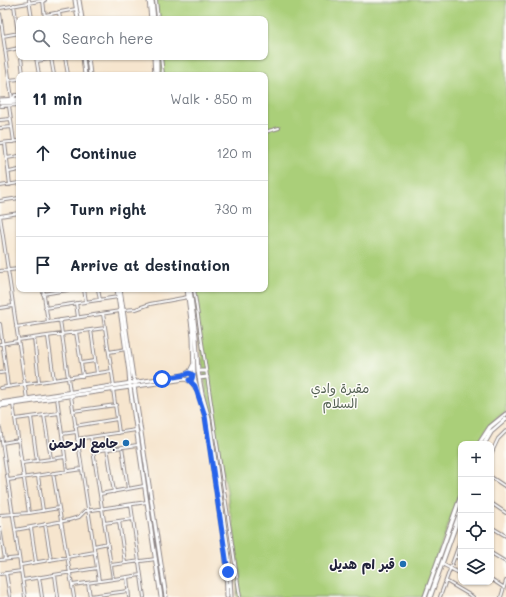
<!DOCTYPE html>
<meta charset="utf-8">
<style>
body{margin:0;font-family:Mali,"Playpen Sans Arabic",sans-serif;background:#f6f6f7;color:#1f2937}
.controls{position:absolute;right:12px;bottom:12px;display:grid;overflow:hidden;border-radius:8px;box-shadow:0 1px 3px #0004}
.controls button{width:36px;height:36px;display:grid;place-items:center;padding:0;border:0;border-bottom:1px solid #e0e1e3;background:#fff;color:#1f2937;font:20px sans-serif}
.stop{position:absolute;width:12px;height:12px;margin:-9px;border:3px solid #2563eb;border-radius:50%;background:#fff}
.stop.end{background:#2563eb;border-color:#fff;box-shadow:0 1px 4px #0008}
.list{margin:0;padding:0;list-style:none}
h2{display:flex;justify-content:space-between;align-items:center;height:52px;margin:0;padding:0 16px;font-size:17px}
h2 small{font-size:13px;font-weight:400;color:#747a83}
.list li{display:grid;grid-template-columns:26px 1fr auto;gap:12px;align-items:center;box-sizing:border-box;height:56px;padding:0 16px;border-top:1px solid #e0e1e3}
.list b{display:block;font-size:15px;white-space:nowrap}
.list em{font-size:13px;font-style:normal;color:#747a83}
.icon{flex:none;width:22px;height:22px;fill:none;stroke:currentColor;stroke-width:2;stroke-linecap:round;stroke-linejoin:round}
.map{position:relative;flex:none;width:506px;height:597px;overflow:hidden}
.search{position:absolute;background:#fff;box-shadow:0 1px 3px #0004;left:16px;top:16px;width:252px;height:44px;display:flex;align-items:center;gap:10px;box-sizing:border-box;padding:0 14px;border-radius:8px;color:#747a83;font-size:15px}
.panel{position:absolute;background:#fff;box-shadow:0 1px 3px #0004;left:16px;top:72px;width:252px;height:220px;border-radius:8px}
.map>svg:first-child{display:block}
</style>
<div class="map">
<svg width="506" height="597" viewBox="0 0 506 597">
<rect width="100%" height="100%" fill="#fdfcf7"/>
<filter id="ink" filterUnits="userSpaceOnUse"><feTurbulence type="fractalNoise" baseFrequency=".025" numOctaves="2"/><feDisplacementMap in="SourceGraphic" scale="8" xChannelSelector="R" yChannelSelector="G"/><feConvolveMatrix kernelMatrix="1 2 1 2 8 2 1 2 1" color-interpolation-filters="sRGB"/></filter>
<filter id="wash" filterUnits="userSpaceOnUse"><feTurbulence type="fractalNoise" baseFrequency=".012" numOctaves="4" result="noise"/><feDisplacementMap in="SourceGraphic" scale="16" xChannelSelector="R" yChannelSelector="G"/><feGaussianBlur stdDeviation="0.9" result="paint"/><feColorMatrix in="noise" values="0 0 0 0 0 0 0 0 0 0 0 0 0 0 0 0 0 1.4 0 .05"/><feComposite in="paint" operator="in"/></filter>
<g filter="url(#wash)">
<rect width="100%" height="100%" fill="#f6e5ce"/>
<path fill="#aacf79" stroke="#66785a" d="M154 0H506V412C493 419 484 432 477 444H461V489L423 597H237L239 571 232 518 229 510 227 491 206 389 192 289H265V75H161L159 57H265V19H156Z"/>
</g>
<g filter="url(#ink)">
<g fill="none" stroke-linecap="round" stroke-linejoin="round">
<g stroke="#8c8484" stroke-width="4">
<path id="street" d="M29 0 32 19
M43 0 45 19
M156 0 158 19
M14 5 18 34
M0 8 45 0
M59 12 60 19
M0 14 12 99
M45 15 76 9
M3 36 19 33
M5 51 19 48
M21 57 23 75
M36 57 39 75
M65 57 68 75
M161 57 163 75
M51 58 54 75
M37 61 60 57
M9 80 19 79
M13 99 15 95H19
M0 106 19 105
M9 106 14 142
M0 120 11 119
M0 128 12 127
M265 132 279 128
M0 143 19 141
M5 143 10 185
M7 158 19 156
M9 172 19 170
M0 186 19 183
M0 201 19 198
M0 216 27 399
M0 216 19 213
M0 271 19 269
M43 289 48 322
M84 289 86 302
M98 289 100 300
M194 289 240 597
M43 294 73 289
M76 303 78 317
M0 308 13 306
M45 308 118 297
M123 310 136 309 150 304 188 297
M103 314 114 386
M60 320 70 392
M0 324 8 387
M16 327 120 311
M91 330 97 373
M76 332 83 376
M48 337 54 380
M34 338 39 382
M18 340 105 328
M0 344 18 341
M109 352 126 349
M81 363 95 361
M0 373 6 372
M0 388 112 371
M113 389 119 433
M71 396 99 581
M57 398 67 471
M13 404 29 513
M73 411 116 405
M44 415 51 459
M31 417 37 461
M16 419 59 413
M75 426 117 419
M0 428 25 597
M62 434 76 432
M105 435 114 492
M91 437 113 579
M77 439 136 430
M2 443 19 440
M122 447 128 489
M94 451 138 445
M491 454 498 439 506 431
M22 463 65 457
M53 473 74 597
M38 476 43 511
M491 477 506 487
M8 480 82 469
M100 494 144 486
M491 503 506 513
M131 505 144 597
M0 515 29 513 59 508
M119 521 125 563
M104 523 133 519
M45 524 51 560
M491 527 506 536
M0 528 5 559
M31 528 36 562
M15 530 69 520 79 517 85 511 147 502
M94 546 108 543
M491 553 506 562
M455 556 461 560
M0 560 19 558
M442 564 461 574
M21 565 95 552
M111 565 156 559
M6 573 10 597
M0 574 21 571
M55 575 58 597
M39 577 42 597
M127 577 129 597
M491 579 503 587
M23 580 97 568
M446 581 473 597
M88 583 90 597
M73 585 141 575
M90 596 128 591
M440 597 461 539
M501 597 506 581"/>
</g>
<g stroke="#8c8484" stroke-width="5">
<path id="secondary" d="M75 0 78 19
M79 0 82 19
M149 0 151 19
M152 0 154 19
M83 57 85 75
M88 57 90 75
M154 57 155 75
M157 57V75
M0 100 19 99
M0 103 19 102
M117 289 129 372 130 387 161 597
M120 289 133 377 136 383
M187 289 193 336 194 377 206 420 226 557 227 597
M190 289 196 336 198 371 202 394 209 419 229 557 231 597
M198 371H206
M199 378 207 377
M134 386 166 597
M0 403 184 375 190 371 193 365
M0 406 185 379 192 382 195 387"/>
</g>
<g stroke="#8c8484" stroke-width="5.5">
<path id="primary" d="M479 444 490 427 506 414
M484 444 491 432 506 419
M425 597 461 496
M430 597 461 510"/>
</g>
<use href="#street" stroke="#fff" stroke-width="2"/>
<use href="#secondary" stroke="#fff" stroke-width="3"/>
<use href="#primary" stroke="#fff" stroke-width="3.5"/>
</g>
</g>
<g fill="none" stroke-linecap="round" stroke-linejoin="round" filter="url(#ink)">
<path stroke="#2563eb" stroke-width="5" d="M162 379 184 375 189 373 193 375 192 379 189 380 195 386 205 416 228 572"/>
</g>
<g fill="#1f6fb2" stroke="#fdfcf7" stroke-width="1.5">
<circle cx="126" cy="443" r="4"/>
<circle cx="403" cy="564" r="4"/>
</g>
<g text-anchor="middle" stroke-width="3" stroke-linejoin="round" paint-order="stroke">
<g font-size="13" fill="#525f51" stroke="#fdfcf7">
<text x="340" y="393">مقبرة وادي<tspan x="340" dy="15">السلام</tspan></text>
</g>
<g font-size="13" font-weight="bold" fill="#22223b" stroke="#fdfcf7" text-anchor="end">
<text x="118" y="448">جامع الرحمن</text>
<text x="395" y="569">قبر ام هديل</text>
</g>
</g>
</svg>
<div class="controls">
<button>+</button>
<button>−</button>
<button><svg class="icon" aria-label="locate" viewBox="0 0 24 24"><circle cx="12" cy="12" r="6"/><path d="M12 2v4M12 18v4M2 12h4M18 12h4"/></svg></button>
<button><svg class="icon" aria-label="layers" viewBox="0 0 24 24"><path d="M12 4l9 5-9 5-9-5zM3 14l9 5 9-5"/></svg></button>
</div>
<div class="stop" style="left:162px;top:379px"></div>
<div class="stop end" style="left:228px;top:572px"></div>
<div class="search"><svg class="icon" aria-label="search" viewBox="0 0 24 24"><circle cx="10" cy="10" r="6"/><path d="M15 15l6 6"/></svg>Search here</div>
<section class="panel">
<h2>11 min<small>Walk · 850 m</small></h2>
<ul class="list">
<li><svg class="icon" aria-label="ahead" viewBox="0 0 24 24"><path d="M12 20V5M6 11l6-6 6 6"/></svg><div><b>Continue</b></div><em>120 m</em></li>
<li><svg class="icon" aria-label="right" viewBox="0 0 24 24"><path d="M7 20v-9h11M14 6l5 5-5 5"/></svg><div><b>Turn right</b></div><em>730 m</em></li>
<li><svg class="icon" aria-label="arrive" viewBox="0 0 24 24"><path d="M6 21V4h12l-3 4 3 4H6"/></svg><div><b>Arrive at destination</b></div></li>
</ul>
</section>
</div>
